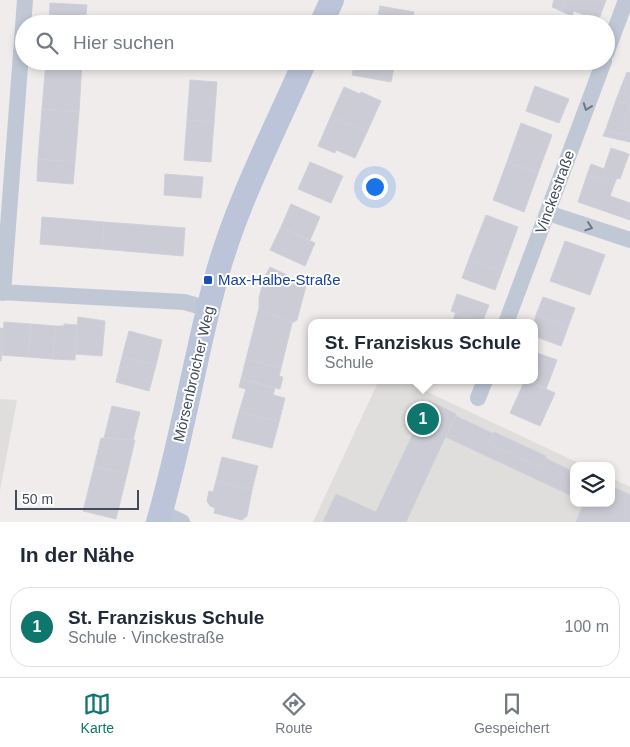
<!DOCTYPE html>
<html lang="de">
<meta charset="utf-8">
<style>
body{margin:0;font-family:Arial,sans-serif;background:#f6f6f7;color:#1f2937}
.controls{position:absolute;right:15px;bottom:15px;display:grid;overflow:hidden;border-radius:10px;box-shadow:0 2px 8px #0003}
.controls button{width:45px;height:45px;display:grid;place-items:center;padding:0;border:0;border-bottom:1px solid #e0e1e3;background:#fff;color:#1f2937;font:25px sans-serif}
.scale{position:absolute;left:15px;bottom:12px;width:124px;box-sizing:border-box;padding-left:5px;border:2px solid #424b5b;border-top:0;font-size:14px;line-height:18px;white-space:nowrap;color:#424b5b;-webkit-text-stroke:4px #fff;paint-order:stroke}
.you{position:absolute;left:374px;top:186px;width:18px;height:18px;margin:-12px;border:4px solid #fff;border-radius:50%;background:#1a73e8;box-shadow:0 0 0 8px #1a73e833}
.badge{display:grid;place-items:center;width:32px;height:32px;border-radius:50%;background:#0f766e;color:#fff;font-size:16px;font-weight:700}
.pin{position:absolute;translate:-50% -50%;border:2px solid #fff;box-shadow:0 1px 5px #0006}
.popup{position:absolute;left:308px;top:319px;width:230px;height:65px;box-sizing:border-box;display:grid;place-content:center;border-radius:10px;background:#fff;filter:drop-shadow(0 1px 4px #0005);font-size:16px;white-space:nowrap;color:#747a83}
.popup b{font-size:19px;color:#1f2937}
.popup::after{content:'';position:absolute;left:50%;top:100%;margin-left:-10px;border:10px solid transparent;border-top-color:#fff}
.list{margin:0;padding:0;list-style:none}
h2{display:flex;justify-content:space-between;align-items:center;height:65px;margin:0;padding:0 20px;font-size:21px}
h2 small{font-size:16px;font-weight:400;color:#747a83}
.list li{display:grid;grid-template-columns:32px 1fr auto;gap:15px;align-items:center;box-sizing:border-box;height:80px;margin:0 10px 10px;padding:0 10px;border:1px solid #e0e1e3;border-radius:20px}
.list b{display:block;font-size:19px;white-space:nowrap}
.list p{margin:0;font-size:16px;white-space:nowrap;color:#747a83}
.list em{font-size:16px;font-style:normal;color:#747a83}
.icon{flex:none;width:28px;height:28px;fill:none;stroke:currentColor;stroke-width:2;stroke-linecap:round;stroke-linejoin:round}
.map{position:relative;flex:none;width:630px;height:522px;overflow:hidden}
.search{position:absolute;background:#fff;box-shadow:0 2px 8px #0003;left:15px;right:15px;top:15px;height:55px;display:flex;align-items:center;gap:12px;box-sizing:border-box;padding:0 18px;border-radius:28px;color:#747a83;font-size:19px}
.sheet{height:155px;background:#fff}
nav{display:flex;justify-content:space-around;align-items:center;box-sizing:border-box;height:70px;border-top:1px solid #e0e1e3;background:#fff;font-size:14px;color:#747a83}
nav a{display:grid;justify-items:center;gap:2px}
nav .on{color:#0f766e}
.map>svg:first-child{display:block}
</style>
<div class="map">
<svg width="630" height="522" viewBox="0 0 630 522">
<rect width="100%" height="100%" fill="#efeceb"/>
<path fill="#e0dddd" d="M379 380H402L585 466H574V503H611V478L630 487V522H313Z
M0 399 17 400 0 491Z"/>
<path fill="#cbccd5" stroke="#cfd0d9" d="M554 0H565L561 11 552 7Z
M565 0H606L597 24 588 22 590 17 574 11 572 16 561 11Z
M50 3 87 5 85 24H49Z
M380 6 414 12 413 16 418 17 417 24H376Z
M228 16 263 18 262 24H228Z
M46 61 82 62 79 112 42 109Z
M225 61H259L258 69 224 66Z
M355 61 395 63 391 82 352 75Z
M627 72 630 73V105L616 100Z
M190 80 217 82 214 122 187 120Z
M535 86 569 99 559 123 526 111Z
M344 87 360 94 361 92 381 101 367 132 331 116Z
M616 100 630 105V135L617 133 606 129Z
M42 109 79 112 75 162 38 159Z
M331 116 367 132 355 158 336 150 335 153 318 146Z
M187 120 214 122 211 162 184 160Z
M521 123 552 135 538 173 507 162Z
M606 129 617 133 630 135V142L603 136Z
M611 148 629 154 620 179 617 178 614 185 587 175 591 164 604 169Z
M38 159 75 162 73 184 37 181Z
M310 162 343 176 331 203 298 189Z
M507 162 538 173 524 212 493 200Z
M165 174 203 177 201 198 164 195Z
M587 175 614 185 610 196 630 203V220L578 202Z
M291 204 320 217 310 240 281 227Z
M486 215 518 227 502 271 469 259Z
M42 217 104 222 102 249 40 244Z
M104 222 185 228 183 256 102 249Z
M281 227 315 243 305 266 270 250Z
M565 241 605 255 590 295 550 281Z
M469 259 502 271 495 290 462 278Z
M270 267 287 275 286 278 303 283 306 286 297 320 292 323 259 308V298L264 278Z
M457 294 489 305 482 323 451 311Z
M543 297 575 308 568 327 536 315Z
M259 308 292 323 281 368 246 359Z
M456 312 482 323H452Z
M536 315 568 327 561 346 534 336V323Z
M78 317 105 321 102 356 75 354Z
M4 322 31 324 28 357 2 355Z
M31 324 55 326 53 359 28 357Z
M64 324 77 325 75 360 53 359 55 326H64Z
M0 328 4 329 1 361H0Z
M129 331 162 340 156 365 122 357Z
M534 352 557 360 546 389 528 380H534Z
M122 357 156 365 149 391 116 382Z
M246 359 281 368 279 376 283 377 280 389 241 379Z
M241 379 275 388 273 395 285 398 279 422 239 412 246 389 239 387Z
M525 380 555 393 540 426 510 413Z
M429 401 456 414 406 522H323L336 494 376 512 417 425 407 420 414 405 425 410Z
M112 406 140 412 133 440 104 438Z
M239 412 279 422 272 448 232 438Z
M456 416 494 434 489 444 540 468 545 458 574 472V497L446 437Z
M494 432 546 456 540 468 489 444Z
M101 438 135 440 127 474 94 467Z
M222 457 258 466 252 490 216 481Z
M94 467 127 474 116 519 83 511Z
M216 481 252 490 247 516 242 520 214 513 215 508 210 506 207 501 209 491 213 492Z
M611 486 630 495V522H576L584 503H611Z"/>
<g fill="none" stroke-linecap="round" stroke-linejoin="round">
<path stroke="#c0c8d6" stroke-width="16" d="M606 54 626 0
M548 213 630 240
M0 292 184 302 209 309
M3 293 25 0
M506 323 604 61
M478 398 485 380
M161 512 182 522"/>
<path stroke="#bbc4d8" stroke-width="24" d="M321 24 332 0
M158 522C181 443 194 362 215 282 235 206 273 134 305 61"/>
</g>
<defs><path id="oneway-chevron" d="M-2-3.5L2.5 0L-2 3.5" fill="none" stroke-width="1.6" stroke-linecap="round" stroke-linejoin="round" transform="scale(1.25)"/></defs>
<g stroke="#6e7786">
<use href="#oneway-chevron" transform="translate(587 107) rotate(110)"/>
<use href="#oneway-chevron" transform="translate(589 227) rotate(18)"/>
</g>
<rect fill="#1a4fb4" stroke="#fff" stroke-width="2" x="203" y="275" width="10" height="10" rx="2.5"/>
<g text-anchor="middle" stroke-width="4" stroke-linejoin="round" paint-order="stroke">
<g font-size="15" fill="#424b5b" stroke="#fff">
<text transform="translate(555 192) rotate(-70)" y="5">Vinckestraße</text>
<text transform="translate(194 374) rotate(-77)" y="5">Mörsenbroicher Weg</text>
</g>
<g font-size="15" fill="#164399" stroke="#fff" text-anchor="start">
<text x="218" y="285">Max-Halbe-Straße</text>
</g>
</g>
</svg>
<div class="controls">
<button><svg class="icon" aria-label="layers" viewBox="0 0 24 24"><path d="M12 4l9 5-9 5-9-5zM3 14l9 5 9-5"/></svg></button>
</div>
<div class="scale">50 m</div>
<div class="you"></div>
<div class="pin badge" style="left:423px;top:419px">1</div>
<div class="popup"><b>St. Franziskus Schule</b>Schule</div>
<div class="search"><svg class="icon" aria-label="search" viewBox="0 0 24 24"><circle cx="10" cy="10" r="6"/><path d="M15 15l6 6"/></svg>Hier suchen</div>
</div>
<section class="sheet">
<h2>In der Nähe<small></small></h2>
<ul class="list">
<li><span class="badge">1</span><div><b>St. Franziskus Schule</b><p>Schule · Vinckestraße</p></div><em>100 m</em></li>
</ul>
</section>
<nav>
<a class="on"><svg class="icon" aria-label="map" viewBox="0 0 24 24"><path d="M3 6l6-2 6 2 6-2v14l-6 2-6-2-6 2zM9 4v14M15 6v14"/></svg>Karte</a>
<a><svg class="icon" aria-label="directions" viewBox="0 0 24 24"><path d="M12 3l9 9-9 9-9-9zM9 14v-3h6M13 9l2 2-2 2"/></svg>Route</a>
<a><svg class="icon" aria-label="saved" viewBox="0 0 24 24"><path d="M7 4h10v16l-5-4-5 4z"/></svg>Gespeichert</a>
</nav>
